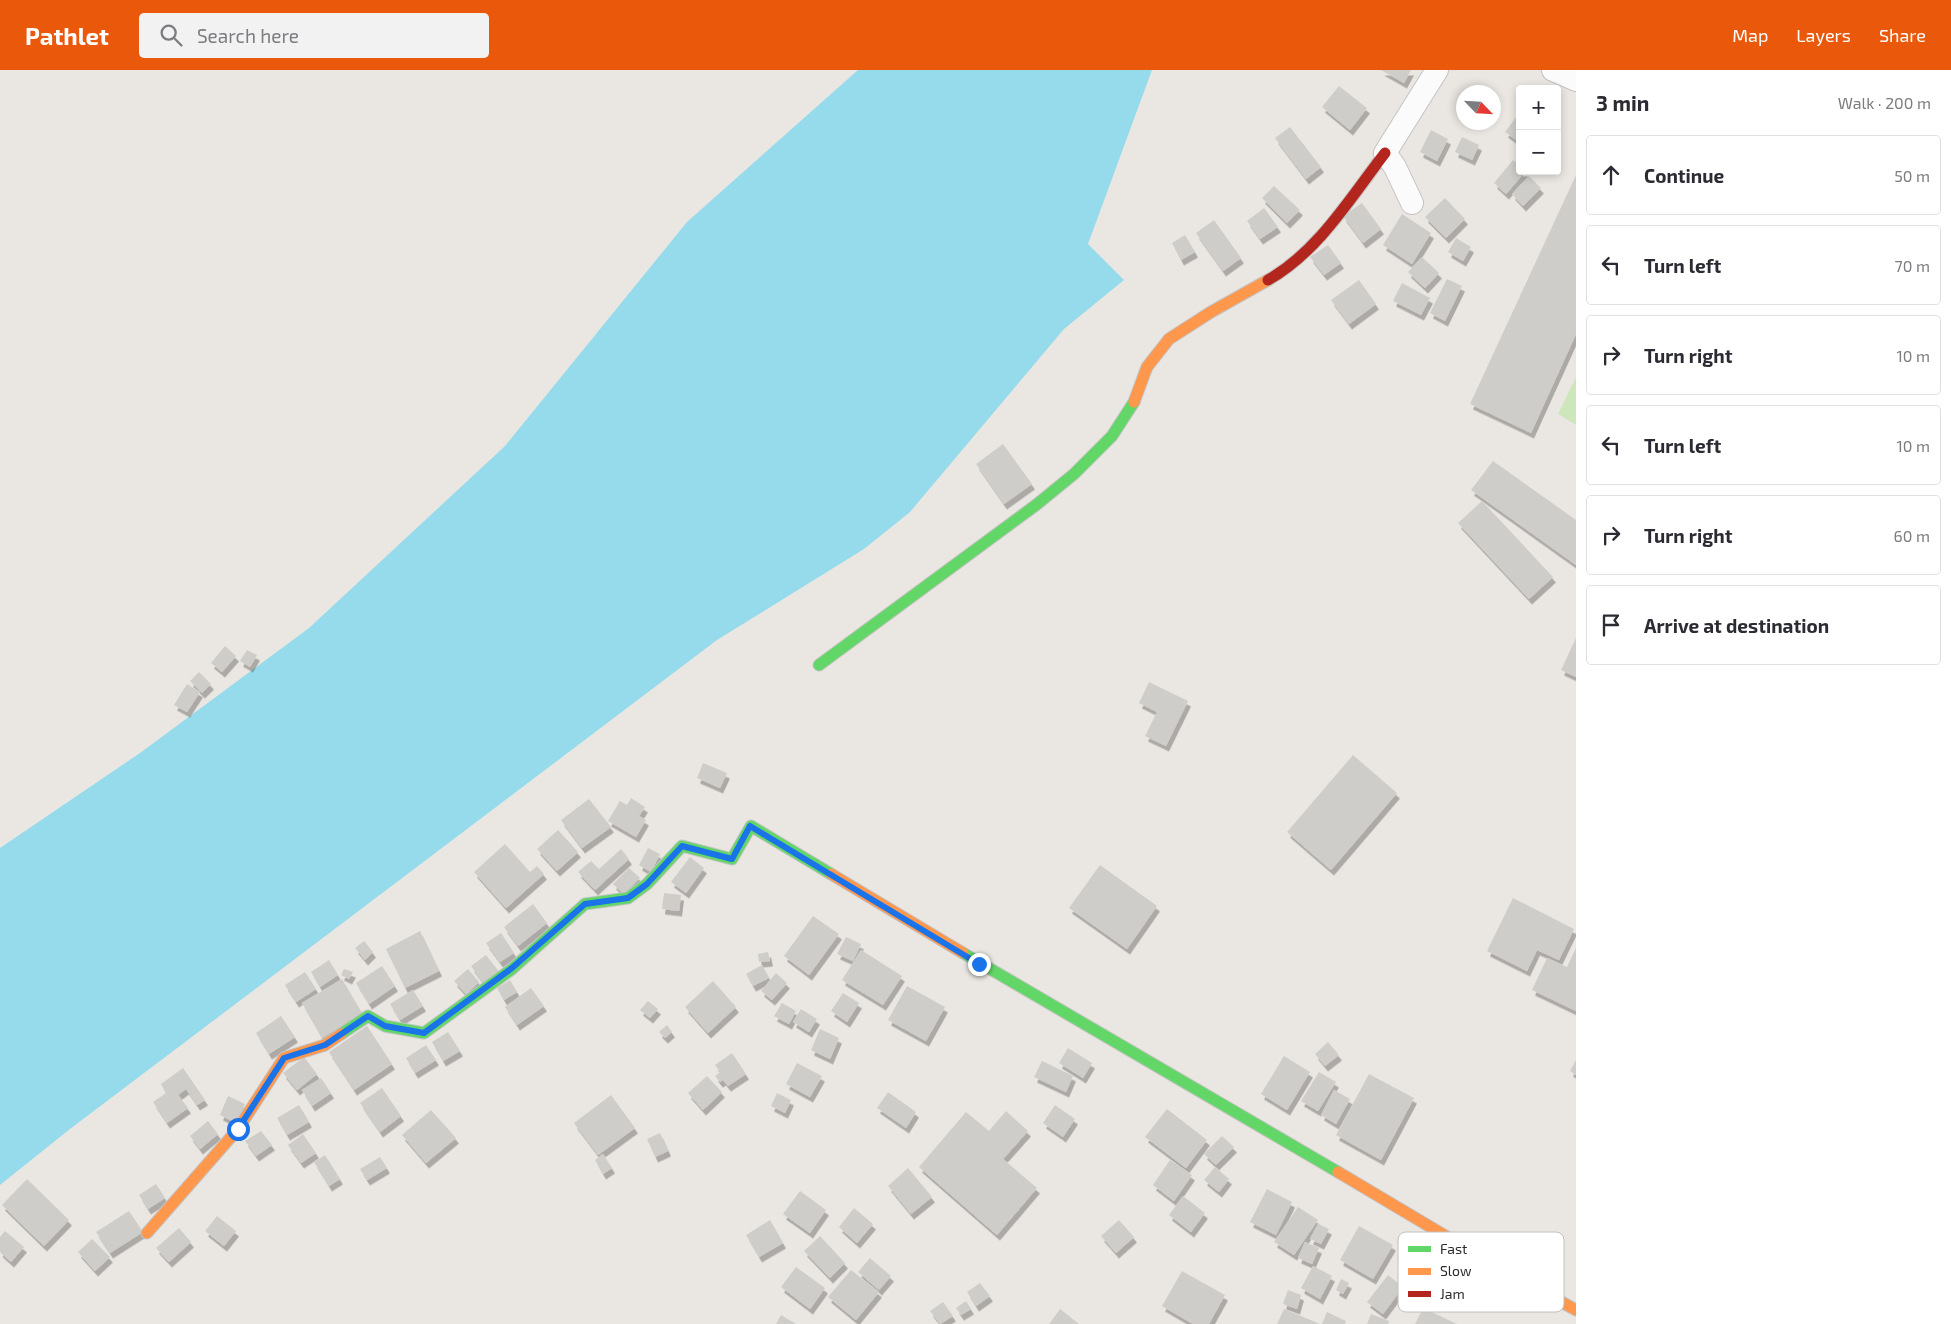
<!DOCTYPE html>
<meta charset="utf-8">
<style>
body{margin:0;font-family:"Exo 2",sans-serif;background:#f2f2f3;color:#2b2b33}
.controls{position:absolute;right:15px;top:15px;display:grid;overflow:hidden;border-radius:5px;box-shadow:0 2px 8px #0003}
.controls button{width:45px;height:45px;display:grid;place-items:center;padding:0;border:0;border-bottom:1px solid #e1e1e2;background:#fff;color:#2b2b33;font:25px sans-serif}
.compass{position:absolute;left:1456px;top:15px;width:45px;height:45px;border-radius:50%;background:#fff;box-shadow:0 2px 8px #0003;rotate:115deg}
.stop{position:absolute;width:15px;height:15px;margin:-11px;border:4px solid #1a73e8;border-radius:50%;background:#fff}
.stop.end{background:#1a73e8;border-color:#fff;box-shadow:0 1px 5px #0008}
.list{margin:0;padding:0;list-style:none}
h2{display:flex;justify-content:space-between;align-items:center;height:65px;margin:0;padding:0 20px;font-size:21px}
h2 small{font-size:16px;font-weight:400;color:#7c7c81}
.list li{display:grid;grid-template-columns:32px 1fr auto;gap:15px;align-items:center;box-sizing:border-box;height:80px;margin:0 10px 10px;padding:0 10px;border:1px solid #e1e1e2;border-radius:5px}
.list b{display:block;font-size:19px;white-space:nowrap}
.list em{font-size:16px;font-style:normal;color:#7c7c81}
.icon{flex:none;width:28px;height:28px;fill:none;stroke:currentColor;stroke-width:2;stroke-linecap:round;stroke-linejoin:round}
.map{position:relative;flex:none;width:1576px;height:1254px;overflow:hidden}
header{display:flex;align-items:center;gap:30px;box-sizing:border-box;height:70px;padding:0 25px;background:#ea580c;color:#fff}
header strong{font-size:24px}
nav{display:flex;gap:28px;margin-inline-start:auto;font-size:18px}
.search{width:350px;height:45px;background:#f2f2f3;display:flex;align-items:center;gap:12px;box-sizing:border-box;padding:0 18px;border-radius:5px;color:#7c7c81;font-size:19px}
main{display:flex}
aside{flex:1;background:#fff}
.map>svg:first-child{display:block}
</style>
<header>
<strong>Pathlet</strong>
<div class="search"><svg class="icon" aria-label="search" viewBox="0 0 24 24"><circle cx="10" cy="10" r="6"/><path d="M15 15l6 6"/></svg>Search here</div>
<nav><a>Map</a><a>Layers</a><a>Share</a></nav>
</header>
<main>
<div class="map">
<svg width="1576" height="1254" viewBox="0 0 1576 1254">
<defs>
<filter id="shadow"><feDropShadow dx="3" dy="5.5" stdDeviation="0" flood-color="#0004"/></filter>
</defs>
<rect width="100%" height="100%" fill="#eae7e2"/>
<path fill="#cee6bb" d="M1576 307V355L1558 344Z"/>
<path fill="#95dbec" d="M858 0H1152L1088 174 1124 210 1064 259 910 442 864 479 717 570 70 1059 0 1115V778L140 683 309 558 505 376 687 152Z"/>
<path fill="#cfcdc9" filter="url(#shadow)" d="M1381 0H1411L1404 13Z
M1339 16 1367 38 1350 60 1322 37Z
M1520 42V73L1505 62Z
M1290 57 1321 97 1306 109 1275 68Z
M1431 60 1448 69 1437 91 1420 82Z
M1462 67 1479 75 1472 90 1455 82Z
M1513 90 1520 95V101H1526L1506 124 1494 113Z
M1576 105V264L1531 363 1470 334Z
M1529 106 1541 118 1523 136 1512 124Z
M1274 116 1300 140 1287 153 1262 128Z
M1445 128 1465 149 1446 168 1425 147Z
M1362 133 1381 159 1363 173 1343 146Z
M1264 138 1278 157 1260 169 1247 151Z
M1402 144 1431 163 1412 194 1383 175Z
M1214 150 1241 188 1223 201 1196 163Z
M1185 165 1195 182 1181 190 1172 173Z
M1456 168 1471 177 1463 191 1448 182Z
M1328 175 1341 193 1324 205 1310 187Z
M1422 187 1439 203 1425 218 1408 202Z
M1447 209 1462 216 1445 251 1430 243Z
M1359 210 1376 234 1349 254 1331 230Z
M1402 213 1430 228 1421 245 1393 231Z
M1003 374 1032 414 1004 434 976 394Z
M1493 391 1576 450V495L1471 420Z
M1482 431 1553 507 1529 529 1458 453Z
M1576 568V607L1561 600Z
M225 576 236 586 222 602 211 593Z
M247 580 257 585 250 597 240 591Z
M199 602 211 614 202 623 190 611Z
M1149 612 1188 631 1166 676 1145 666 1157 642 1139 633Z
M187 614 200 622 187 642 174 635Z
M1353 685 1397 723 1331 800 1287 762Z
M703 693 727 703 720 718 697 708Z
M631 728 645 737 639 746 646 750 636 767 608 751 620 731 627 735Z
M589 729 611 757 582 778 561 750Z
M558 760 578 782 557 801 537 779Z
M505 774 530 802 537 796 544 804 506 838 474 802Z
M648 778 660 784 651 802 639 795Z
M621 779 629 789 595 820 578 802 591 791 599 799Z
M690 787 704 798 686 823 671 812Z
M1100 795 1157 836 1127 879 1069 838Z
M629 798 640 808 624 824 613 814Z
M664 823 681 825 679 841 662 839Z
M1513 828 1574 859 1559 890 1537 880 1527 901 1487 881Z
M533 834 547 853 518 876 504 857Z
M813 846 839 864 809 905 784 886Z
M420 861 439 901 405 918 386 879Z
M501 863 514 883 500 892 486 873Z
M846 867 861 874 853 891 837 884Z
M364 871 373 882 365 890 355 878Z
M1576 878V941L1532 920 1547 888 1567 897Z
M861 880 902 906 883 935 842 910Z
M768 882 770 891 759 892 758 884Z
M486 885 500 903 485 915 471 896Z
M329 890 338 905 320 917 311 902Z
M762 895 769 908 753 916 746 904Z
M382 896 395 916 369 934 356 913Z
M344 899 353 902 349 909 341 905Z
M468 899 479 912 466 924 454 911Z
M305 902 316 919 296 932 285 915Z
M776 903 787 913 772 930 761 921Z
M342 909 362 943 322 968 302 933Z
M510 910 517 922 504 930 497 918Z
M713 911 736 937 708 963 685 937Z
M907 916 945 937 926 971 888 950Z
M531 918 544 936 517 955 505 937Z
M413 920 423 936 400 950 390 934Z
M843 923 859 933 847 952 831 941Z
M648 931 658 939 650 948 640 940Z
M782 933 796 941 789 954 774 946Z
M801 939 817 949 809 962 793 952Z
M281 946 295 967 269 984 256 963Z
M667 955 672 962 665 968 659 962Z
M367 956 392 994 354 1020 329 982Z
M820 959 839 968 830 989 811 980Z
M448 962 460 981 443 991 432 972Z
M1328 972 1339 985 1325 996 1315 984Z
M426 975 436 990 415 1003 406 988Z
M1068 978 1092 993 1083 1008 1059 993Z
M732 983 746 1004 728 1016 723 1010 720 1012 715 1006 720 1002 715 995Z
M1284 986 1310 1002 1287 1040 1261 1024Z
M304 987 317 1004 297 1020 283 1003Z
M1576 990V1005L1570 1001Z
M1042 991 1073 1006 1066 1022 1034 1007Z
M797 993 822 1006 810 1027 786 1014Z
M183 998 205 1030 197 1035 186 1019 178 1025 188 1038 167 1053 153 1032 166 1023 161 1014Z
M1319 1002 1336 1012 1318 1041 1301 1031Z
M1369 1004 1414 1028 1381 1090 1336 1065Z
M707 1006 722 1022 703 1040 688 1023Z
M321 1008 331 1023 312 1036 302 1020Z
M382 1018 401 1046 380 1062 360 1033Z
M1334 1020 1350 1029 1336 1054 1321 1045Z
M888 1022 916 1042 906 1058 877 1038Z
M777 1023 791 1030 785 1043 771 1036Z
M611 1025 635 1058 598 1085 574 1053Z
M228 1026 245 1034 236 1053 220 1045Z
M299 1035 309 1052 287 1065 277 1048Z
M1055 1035 1075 1049 1063 1067 1043 1053Z
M1167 1039 1207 1070 1186 1098 1145 1067Z
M431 1040 456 1068 426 1093 402 1065Z
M1006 1041 1028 1061 1003 1089 1037 1118 997 1165 919 1097 966 1042 989 1061Z
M208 1051 218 1064 200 1079 190 1066Z
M261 1061 272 1075 256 1086 245 1071Z
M660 1063 668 1081 655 1087 647 1069Z
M303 1064 316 1083 301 1093 288 1075Z
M1222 1066 1234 1077 1216 1095 1204 1084Z
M603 1084 612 1098 603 1104 595 1090Z
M325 1085 340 1109 329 1116 314 1092Z
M380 1087 387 1098 367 1110 360 1099Z
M1170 1090 1192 1105 1174 1131 1153 1115Z
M1215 1097 1229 1109 1219 1122 1204 1110Z
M908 1098 932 1127 911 1144 888 1116Z
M27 1109 69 1150 44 1176 2 1135Z
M156 1114 165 1128 148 1139 139 1125Z
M1267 1119 1292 1132 1276 1165 1250 1152Z
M800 1121 826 1140 810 1163 783 1144Z
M1183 1126 1205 1143 1191 1162 1169 1145Z
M1298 1137 1318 1150 1294 1185 1274 1172Z
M854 1138 873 1154 857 1173 839 1157Z
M129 1141 143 1162 110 1183 96 1162Z
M217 1146 236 1161 224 1176 205 1161Z
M770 1150 783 1173 759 1187 746 1165Z
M1119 1150 1134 1167 1116 1183 1101 1166Z
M1318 1154 1329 1159 1321 1174 1310 1169Z
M1359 1156 1393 1175 1373 1209 1340 1190Z
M179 1158 191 1172 169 1192 156 1178Z
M5 1161 24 1177 11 1192 0 1182V1167Z
M820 1166 845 1193 830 1208 804 1181Z
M92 1169 110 1187 95 1201 78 1182Z
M1305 1172 1319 1178 1312 1194 1298 1188Z
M870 1188 891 1206 879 1220 858 1202Z
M1313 1196 1332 1206 1320 1229 1301 1218Z
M796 1197 825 1218 810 1239 781 1217Z
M851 1200 879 1222 856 1250 828 1227Z
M1182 1201 1225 1225 1209 1254H1193L1162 1236Z
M1388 1205 1403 1217 1383 1244 1367 1232Z
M1341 1209 1349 1213 1343 1224 1336 1220Z
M980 1213 990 1226 976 1236 967 1222Z
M1288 1220 1301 1225 1297 1239 1283 1234Z
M966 1231 971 1239 961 1245 956 1238Z
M943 1232 953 1246 940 1254 930 1241Z
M1423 1238 1457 1254H1415Z
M1060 1239 1079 1254H1049Z
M1284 1239 1320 1254H1277Z
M1327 1242 1346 1251 1345 1254H1322Z
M1371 1244 1389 1251 1388 1254H1367Z
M781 1245 796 1254H776Z"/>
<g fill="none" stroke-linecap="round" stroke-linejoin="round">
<g stroke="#c4c3c3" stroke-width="24">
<path id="street" d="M1553 0 1576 10
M1412 133 1395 97 1385 83 1437 0"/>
</g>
<g stroke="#c4c3c3" stroke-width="13">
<path id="fast" d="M819 595 1036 435 1074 404 1112 366 1134 332
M963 883 1338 1102
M341 964 368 946 385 956 424 963 512 899 585 834 628 828 647 814 682 776 732 789 751 756 831 804"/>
</g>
<g stroke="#c4c3c3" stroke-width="13">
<path id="slow" d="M1134 332 1147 297 1169 269 1211 242 1268 210
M831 804 963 883
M1338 1102 1486 1190 1576 1240
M147 1163 238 1059 284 988 325 975 341 964"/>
</g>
<g stroke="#c4c3c3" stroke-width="13">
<path id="jam" d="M1268 210C1318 182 1351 127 1385 83"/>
</g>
<use href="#street" stroke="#fcfbfb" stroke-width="22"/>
<use href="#fast" stroke="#63d668" stroke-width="11"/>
<use href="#slow" stroke="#ff974d" stroke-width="11"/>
<use href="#jam" stroke="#b3261e" stroke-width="11"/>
</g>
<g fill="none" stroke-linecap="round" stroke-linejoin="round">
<path stroke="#1a73e8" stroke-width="6" d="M238 1059 284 988 325 975 368 946 385 956 424 963 512 898 585 834 628 828 647 814 682 776 732 789 750 756 979 894"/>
</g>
<rect x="1398" y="1162" width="166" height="80" rx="8" fill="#fff" stroke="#c0c0c0" stroke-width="1"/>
<rect x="1408" y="1176" width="23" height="6" fill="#63d668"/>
<rect x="1408" y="1198" width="23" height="7" fill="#ff974d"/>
<rect x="1408" y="1221" width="23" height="6" fill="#b3261e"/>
<g font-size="14" fill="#2c2c2c">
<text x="1440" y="1184">Fast</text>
<text x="1440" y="1206">Slow</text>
<text x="1440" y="1229">Jam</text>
</g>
</svg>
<div class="controls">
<button>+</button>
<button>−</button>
</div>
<svg class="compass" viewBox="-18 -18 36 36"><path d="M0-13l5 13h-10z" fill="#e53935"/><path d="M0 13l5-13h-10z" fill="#7c7c81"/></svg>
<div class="stop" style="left:238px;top:1059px"></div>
<div class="stop end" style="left:979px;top:894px"></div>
</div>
<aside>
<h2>3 min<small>Walk · 200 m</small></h2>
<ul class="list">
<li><svg class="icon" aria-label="ahead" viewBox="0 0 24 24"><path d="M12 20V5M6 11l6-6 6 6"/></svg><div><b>Continue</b></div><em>50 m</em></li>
<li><svg class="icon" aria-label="left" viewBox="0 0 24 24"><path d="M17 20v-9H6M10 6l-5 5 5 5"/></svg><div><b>Turn left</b></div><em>70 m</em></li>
<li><svg class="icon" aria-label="right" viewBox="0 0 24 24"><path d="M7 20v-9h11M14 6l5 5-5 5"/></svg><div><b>Turn right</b></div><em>10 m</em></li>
<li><svg class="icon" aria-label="left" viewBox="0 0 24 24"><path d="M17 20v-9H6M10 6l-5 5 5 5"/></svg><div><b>Turn left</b></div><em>10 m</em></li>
<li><svg class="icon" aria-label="right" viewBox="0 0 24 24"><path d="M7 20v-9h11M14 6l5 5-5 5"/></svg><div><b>Turn right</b></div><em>60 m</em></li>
<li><svg class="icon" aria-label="arrive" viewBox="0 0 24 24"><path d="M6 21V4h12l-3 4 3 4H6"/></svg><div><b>Arrive at destination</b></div></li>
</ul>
</aside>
</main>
